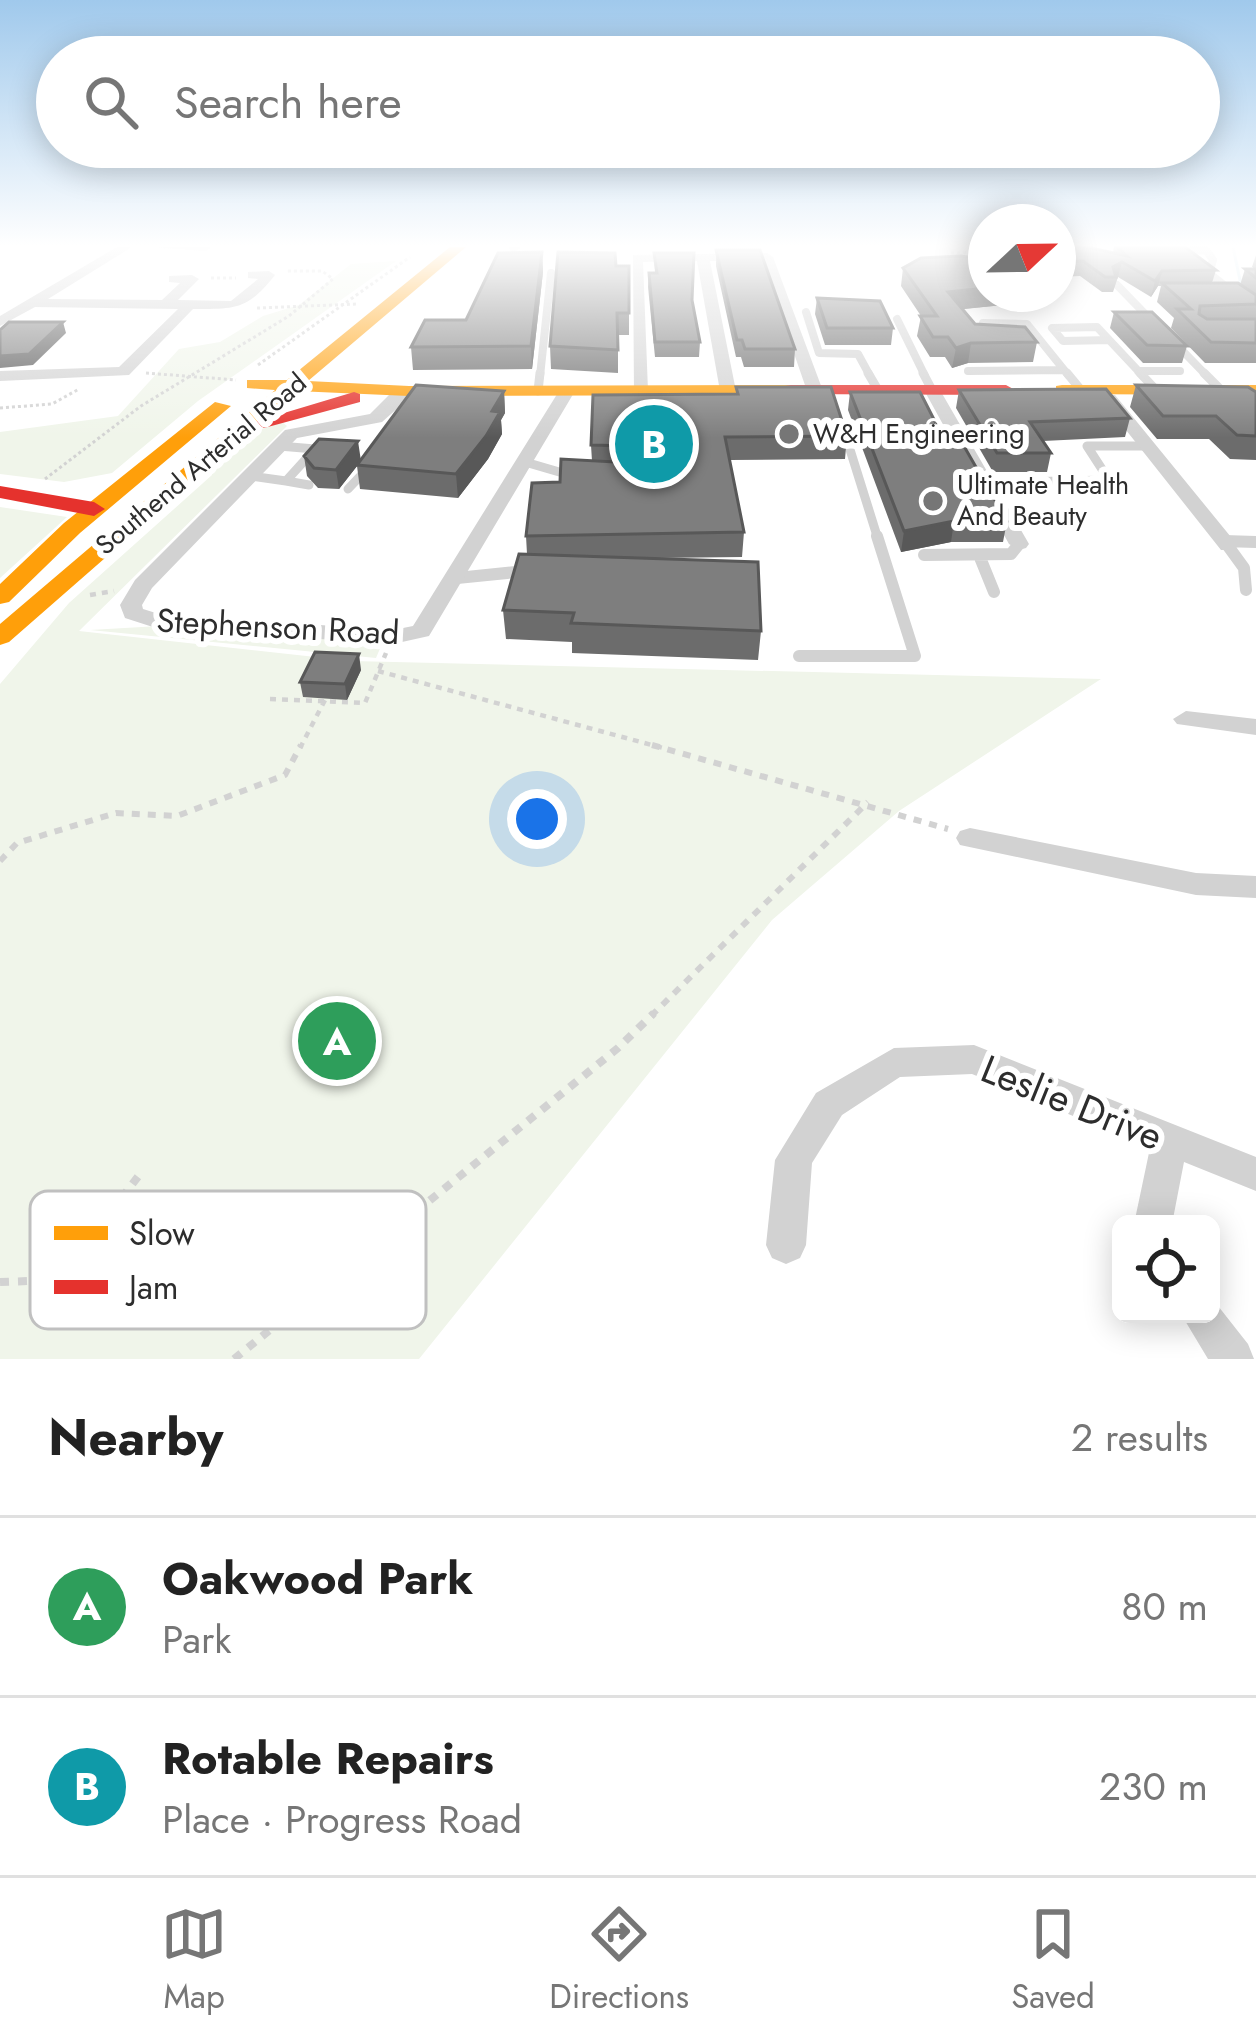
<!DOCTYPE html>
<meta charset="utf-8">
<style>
body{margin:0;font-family:Jost,sans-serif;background:#f2f2f2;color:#222}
.controls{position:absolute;right:36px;bottom:36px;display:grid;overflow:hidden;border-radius:18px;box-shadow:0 6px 30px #0003}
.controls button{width:108px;height:108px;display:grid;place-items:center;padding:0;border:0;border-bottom:3px solid #e0e0e0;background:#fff;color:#222;font:60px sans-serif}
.compass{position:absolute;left:968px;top:204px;width:108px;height:108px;border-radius:50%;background:#fff;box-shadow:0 6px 30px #0003;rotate:68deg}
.you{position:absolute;left:537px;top:819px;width:42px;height:42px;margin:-30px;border:9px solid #fff;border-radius:50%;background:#1a73e8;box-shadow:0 0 0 18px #1a73e833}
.badge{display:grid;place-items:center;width:78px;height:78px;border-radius:50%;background:#767676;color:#fff;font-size:39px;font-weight:700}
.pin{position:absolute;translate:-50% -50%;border:6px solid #fff;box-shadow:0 3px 12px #0006}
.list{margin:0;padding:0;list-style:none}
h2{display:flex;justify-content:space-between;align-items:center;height:156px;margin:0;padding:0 48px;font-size:51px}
h2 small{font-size:39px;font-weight:400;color:#767676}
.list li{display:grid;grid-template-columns:78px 1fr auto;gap:36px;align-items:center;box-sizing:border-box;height:180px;padding:0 48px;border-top:3px solid #e0e0e0}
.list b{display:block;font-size:45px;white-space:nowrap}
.list p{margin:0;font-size:39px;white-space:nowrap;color:#767676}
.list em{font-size:39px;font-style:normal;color:#767676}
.icon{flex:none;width:66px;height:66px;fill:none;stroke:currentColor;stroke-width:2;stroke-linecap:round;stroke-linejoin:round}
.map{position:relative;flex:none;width:1256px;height:1359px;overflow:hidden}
.search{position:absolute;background:#fff;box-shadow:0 6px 30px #0003;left:36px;right:36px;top:36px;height:132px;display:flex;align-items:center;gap:30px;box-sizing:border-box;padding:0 42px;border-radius:66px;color:#767676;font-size:45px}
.sheet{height:516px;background:#fff}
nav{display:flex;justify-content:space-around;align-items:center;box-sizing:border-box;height:168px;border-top:3px solid #e0e0e0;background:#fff;font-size:33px;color:#767676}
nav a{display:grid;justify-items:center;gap:6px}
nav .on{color:#767676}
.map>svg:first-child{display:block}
</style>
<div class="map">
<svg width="1256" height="1359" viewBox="0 0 1256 1359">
<rect width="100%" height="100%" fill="#fff"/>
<path fill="#f0f5ea" d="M396 261 198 401 112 473 64 482 0 474V432L118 416 179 349 220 342 263 316 299 305 351 264Z
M282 422 287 426 79 631 352 661 1101 679 899 811 772 920 419 1359H0V684L69 603 212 475V462L242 436Z
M0 507 67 517 0 578Z
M194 624 384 639 376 658 90 630Z"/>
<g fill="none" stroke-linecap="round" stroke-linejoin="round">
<path stroke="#d5e9f2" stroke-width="3" d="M1233 247 1241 285 1256 298"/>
<path stroke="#d2d2d2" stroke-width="3" stroke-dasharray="3 3" stroke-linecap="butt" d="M951 253 986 252
M211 278H236
M257 308 358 304
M258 365 410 257
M146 373 236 380
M0 408 52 404 79 389
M45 479 141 406 289 316 333 279 322 271H286"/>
<path stroke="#d2d2d2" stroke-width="4.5" stroke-dasharray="6 6" stroke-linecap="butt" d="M90 595 114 591
M378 671 663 748
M270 699 365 703 386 653
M300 748 325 700"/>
<path stroke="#d2d2d2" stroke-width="6" stroke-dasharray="8 8" stroke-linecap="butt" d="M652 745 948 829
M0 861 17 843 116 813 177 816 285 775 301 745
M651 1016 868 802"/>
<path stroke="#d2d2d2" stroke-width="8" stroke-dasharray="9 9" stroke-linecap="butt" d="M0 1282 59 1280 140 1174
M234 1359 618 1048 654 1013"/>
<path stroke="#d2d2d2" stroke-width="8" d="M1174 251 1206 250 1213 260 1209 273 1256 311
M1117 285 1152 321
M806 312 819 353 858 354 870 376
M897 319 925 376
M983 323 1027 324 1069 376
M1109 340 1063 341 1052 328 1097 327 1143 376
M1175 343 1207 376
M968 371 1064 370
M1138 371H1180
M540 376 551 273"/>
<path stroke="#d2d2d2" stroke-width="9" d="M868 373 878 390
M923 373 932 390
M1067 373 1081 390
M1140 373 1158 392
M1204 373 1221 390
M538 391 540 373
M842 424 878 539
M525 462 573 476
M250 476 286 481 315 449 279 446
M286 481 309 485
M1010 482 1109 480 1087 446H1146
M348 489 368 468"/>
<path stroke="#d2d2d2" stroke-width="12" d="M1224 541 1256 542
M1228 546 1244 568 1246 590
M924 555 1011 554 1019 544
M979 555 994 592
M457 578 526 571
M799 656H915L877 536"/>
<path fill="#d2d2d2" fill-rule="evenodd" d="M117 247H132L48 299 162 300 180 283 169 282V276L192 275 199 279 178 300 231 301 258 279 248 278V272L269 271 275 275C247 310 237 309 193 309L129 375 0 381V371L119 367 178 309 35 307 0 326V316Z
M149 247H212L206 251Z
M508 247H522L513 253Z
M767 253 773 257 823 391 821 394 807 391 762 261H710L736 391 728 396 720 391 697 261 643 262 648 391 634 394 633 255Z
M932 385 940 390 1029 544 1026 548 1019 550 1009 544 924 390Z
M409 386 417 391 382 422 297 438 152 588 142 605 143 609 159 614 393 630 413 626 559 391 573 388 575 391 429 636 393 644 156 628 125 618 120 605 135 580 285 430 370 414 390 394Z
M1103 395H1115L1235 542V550H1221L1103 401Z
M1186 711 1256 719V735L1177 724 1173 719Z
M970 828 1196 873 1256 876V898L1196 895 960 845 956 838 960 831Z
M974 1045 1256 1157V1191L1184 1162 1172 1224H1134L1150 1148 972 1074 900 1077 842 1115 812 1163 806 1245 800 1258 786 1264 772 1258 766 1245 775 1160 816 1093 894 1048Z
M1211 1297 1248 1344 1254 1359H1208L1181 1314H1211Z"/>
<path fill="#ff9f0a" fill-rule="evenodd" d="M450 247H466L308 381 409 386 791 385 800 390 791 395 409 396 296 391 9 642 0 645V624L275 390 247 388V380H287Z
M1062 385H1256V395L1056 394V386Z
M215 402 231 406 80 533 9 602 0 604V584L64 523Z"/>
<path fill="#e5322d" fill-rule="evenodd" d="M791 385H1006L1015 390 1006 395 785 394V386Z
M354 392 360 394V402L264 428 254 422Z
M0 486 94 502 105 509 94 516 0 498Z"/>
</g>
<path fill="#6c6c6c" d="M1058 247 1113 253 1114 247H1185L1216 270 1212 283 1240 285 1245 269H1255L1252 267 1256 255V363H1205L1171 328 1174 318 1157 302 1161 286H1158L1151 297 1118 277 1113 292H1102L1080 276 1058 277Z
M716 250 795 349 794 367H744L741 357H736L716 266Z
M986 250V294H1016L1015 298 1003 305 962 309 975 324 1037 342 1033 362 968 363 952 368 945 357H930L917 336 921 316 901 286 903 268 979 259 981 252Z
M542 252 543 272 532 369 413 370 411 347 466 320Z
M654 253 692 300 700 342 699 357H655L648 287 649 273H655Z
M616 266H629V335H618V373L551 369 550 346Z
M817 298 893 328 891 345H825L815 314Z
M1114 312 1187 346 1182 363H1143L1110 328Z
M1136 385 1256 392V460L1230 459 1209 439H1157L1130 407Z
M736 387 847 436 845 459 730 460 744 532 742 557 654 558 761 631 758 660 572 653V642L506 639 503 610 527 554 526 536 592 461 591 445 736 394Z
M959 390 1130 418 1125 437 1043 441 1051 453 1047 472H993L956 408Z
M504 391 505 413 501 420 502 434 488 459 458 498 360 489 357 466 339 489 318 488 307 476 304 456 361 460Z
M850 392 945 441 1007 521 1003 542H951L901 552 848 410Z
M361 670 347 700 303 697 300 682Z"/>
<path fill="#585858" d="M542 252 543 272 532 369 531 346Z
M1122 262 1118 277 1116 278 1113 267Z
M1162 271 1158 286 1151 297 1155 281Z
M986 288V294H1016L1015 298 1003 305 945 311 948 292Z
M63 322 66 333 33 365 0 368V356Z
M971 343 968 363 952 368 956 348Z
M504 391 505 413 501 420 502 434 488 459 458 498 456 474Z
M358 441 361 461 339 489 336 470Z
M954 521 951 542 901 552 904 531Z
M359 654 361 670 347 700 345 684Z"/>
<path fill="#7e7e7e" stroke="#585858" stroke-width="3" d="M1058 247H1087L1127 256 1117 247H1185L1216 270 1162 271 1155 281 1122 262 1113 267 1116 277H1105L1083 261 1058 262Z
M716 250H760L795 349H745L742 340H737Z
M542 252 531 346 411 347 425 320H466L498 253Z
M558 252 615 253 616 266H629V313H617L618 350 550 346Z
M654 253H694L692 300 700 342H655L649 273H657Z
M961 256 986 260V288L948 292 975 324 1025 327 1037 342 971 343 956 348 948 337H933L920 316H937L903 268 921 258Z
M1245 269H1256V278Z
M1162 283H1238L1256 295V304L1200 306 1199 314 1207 319H1256V343L1211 342 1177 309H1191Z
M817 298 880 301 893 328H827Z
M1114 312H1152L1187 346 1147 345Z
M9 322H63L29 354 0 356V330Z
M416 385 504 391 492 411 500 412 486 436 456 474 357 465Z
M1136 385 1248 387 1256 392V436L1237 435 1216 416H1163Z
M736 387H831L847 436 725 437 744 532 526 536 532 483 560 482 561 459 670 465 679 459 672 447 591 445 593 395 738 394Z
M1106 389 1130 418 1030 422 1051 453H997L959 390Z
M850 392H920L945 441H961L1007 521H954L904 531Z
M319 439 358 441 336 470 314 468 304 456Z
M519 554 758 562 761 631 571 623 574 613 503 610Z
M315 652 359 654 345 684 300 682Z"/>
<linearGradient id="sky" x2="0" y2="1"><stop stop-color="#a0c9ec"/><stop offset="0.56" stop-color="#fff"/><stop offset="1" stop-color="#fff" stop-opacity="0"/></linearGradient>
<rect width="1256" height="438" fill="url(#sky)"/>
<g fill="#767676" stroke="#fff" stroke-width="4.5">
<circle cx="789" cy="434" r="12"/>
<circle cx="933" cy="501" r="12"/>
</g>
<g text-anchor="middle" stroke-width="12" stroke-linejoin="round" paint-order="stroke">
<g font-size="27" fill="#2d2d2d" stroke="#fff" text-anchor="start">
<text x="813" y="443">W&amp;H Engineering</text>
<text x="957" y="494">Ultimate Health<tspan x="957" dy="31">And Beauty</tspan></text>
</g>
<g font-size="27" fill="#2d2d2d" stroke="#fff">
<text transform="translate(201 464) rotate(-40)" y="9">Southend Arterial Road</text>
</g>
<g font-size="33" fill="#2d2d2d" stroke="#fff">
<text transform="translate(278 626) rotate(3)" y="12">Stephenson Road</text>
</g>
<g font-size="39" fill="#2d2d2d" stroke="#fff">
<text transform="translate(1072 1102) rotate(22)" y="14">Leslie Drive</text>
</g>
</g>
<rect x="30" y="1191" width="396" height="138" rx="18" fill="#fff" stroke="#c0c0c0" stroke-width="3"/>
<rect x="54" y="1226" width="54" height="14" fill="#ff9f0a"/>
<rect x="54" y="1280" width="54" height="14" fill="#e5322d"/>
<g font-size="33" fill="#2d2d2d">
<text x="129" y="1245">Slow</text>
<text x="129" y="1299">Jam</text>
</g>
</svg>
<div class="controls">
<button><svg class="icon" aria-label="locate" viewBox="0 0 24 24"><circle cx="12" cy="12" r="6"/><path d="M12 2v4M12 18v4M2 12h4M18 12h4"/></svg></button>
</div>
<svg class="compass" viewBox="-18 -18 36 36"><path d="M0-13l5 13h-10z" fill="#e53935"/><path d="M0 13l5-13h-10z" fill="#767676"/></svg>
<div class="you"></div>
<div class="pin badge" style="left:337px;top:1041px;background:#2e9e5b">A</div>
<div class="pin badge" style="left:654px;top:444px;background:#0f9aa8">B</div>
<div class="search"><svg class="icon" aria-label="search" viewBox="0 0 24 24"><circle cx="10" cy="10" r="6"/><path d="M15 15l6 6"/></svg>Search here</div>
</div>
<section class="sheet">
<h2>Nearby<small>2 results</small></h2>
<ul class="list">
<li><span class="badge" style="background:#2e9e5b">A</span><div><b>Oakwood Park</b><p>Park</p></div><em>80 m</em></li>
<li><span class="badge" style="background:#0f9aa8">B</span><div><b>Rotable Repairs</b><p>Place · Progress Road</p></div><em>230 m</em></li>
</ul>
</section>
<nav>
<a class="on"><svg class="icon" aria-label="map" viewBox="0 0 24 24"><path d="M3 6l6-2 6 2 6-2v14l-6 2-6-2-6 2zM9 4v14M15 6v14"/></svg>Map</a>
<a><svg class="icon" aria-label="directions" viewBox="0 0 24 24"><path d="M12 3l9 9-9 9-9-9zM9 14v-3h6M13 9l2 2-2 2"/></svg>Directions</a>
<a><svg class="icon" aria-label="saved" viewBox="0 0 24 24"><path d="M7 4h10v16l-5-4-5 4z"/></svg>Saved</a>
</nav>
